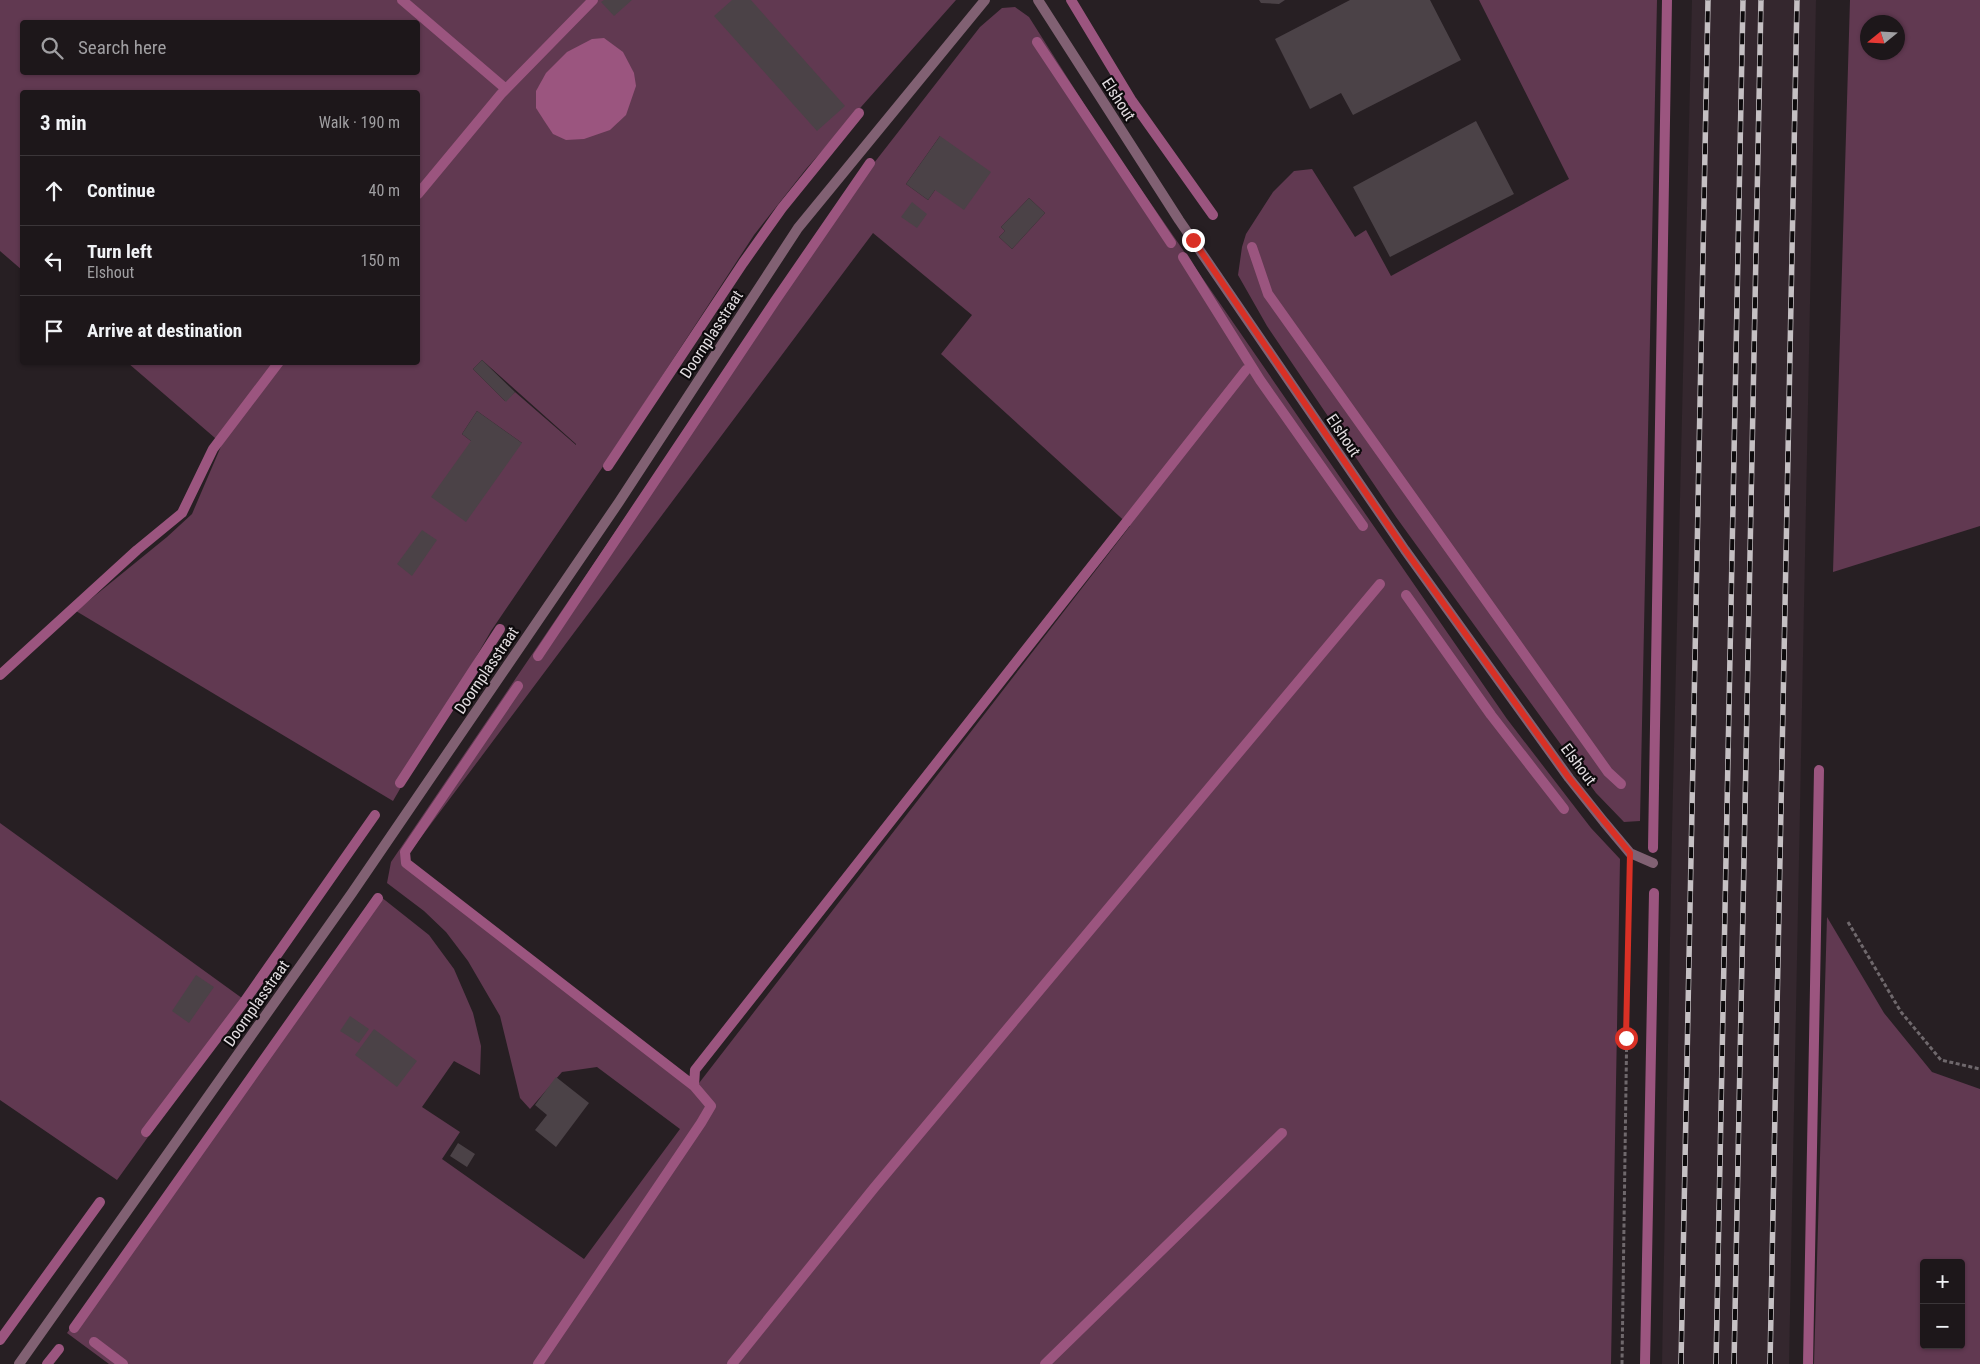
<!DOCTYPE html>
<meta charset="utf-8">
<style>
body{margin:0;font-family:"Roboto Condensed",sans-serif;background:#2a2427;color:#f1f3f6}
.controls{position:absolute;right:15px;bottom:15px;display:grid;overflow:hidden;border-radius:5px;box-shadow:0 1px 4px #0004}
.controls button{width:45px;height:45px;display:grid;place-items:center;padding:0;border:0;border-bottom:1px solid #3b3639;background:#1d171a;color:#f1f3f6;font:25px sans-serif}
.compass{position:absolute;left:1860px;top:15px;width:45px;height:45px;border-radius:50%;background:#1d171a;box-shadow:0 1px 4px #0004;rotate:252deg}
.stop{position:absolute;width:15px;height:15px;margin:-11px;border:4px solid #d93025;border-radius:50%;background:#fff}
.stop.end{background:#d93025;border-color:#fff;box-shadow:0 1px 5px #0008}
.list{margin:0;padding:0;list-style:none}
h2{display:flex;justify-content:space-between;align-items:center;height:65px;margin:0;padding:0 20px;font-size:21px}
h2 small{font-size:16px;font-weight:400;color:#a09fa2}
.list li{display:grid;grid-template-columns:32px 1fr auto;gap:15px;align-items:center;box-sizing:border-box;height:70px;padding:0 20px;border-top:1px solid #3b3639}
.list b{display:block;font-size:19px;white-space:nowrap}
.list p{margin:0;font-size:16px;white-space:nowrap;color:#a09fa2}
.list em{font-size:16px;font-style:normal;color:#a09fa2}
.icon{flex:none;width:28px;height:28px;fill:none;stroke:currentColor;stroke-width:2;stroke-linecap:round;stroke-linejoin:round}
.map{position:relative;flex:none;width:1980px;height:1364px;overflow:hidden}
.search{position:absolute;background:#1d171a;box-shadow:0 1px 4px #0004;left:20px;top:20px;width:400px;height:55px;display:flex;align-items:center;gap:12px;box-sizing:border-box;padding:0 18px;border-radius:5px;color:#a09fa2;font-size:19px}
.panel{position:absolute;background:#1d171a;box-shadow:0 1px 4px #0004;left:20px;top:90px;width:400px;height:275px;border-radius:5px}
.map>svg:first-child{display:block}
</style>
<div class="map">
<svg width="1980" height="1364" viewBox="0 0 1980 1364">
<rect width="100%" height="100%" fill="#271f23"/>
<path fill="#34272e" d="M1692 0H1816L1789 1364H1662L1672 832Z"/>
<path fill="#613951" fill-rule="evenodd" d="M0 0H956L806 169 754 235 602 468 491 631 393 801 76 611 167 537 192 514 222 444 128 363 418 362V92H22V270L0 251ZM22 22H418V72H22ZM482 360 576 444V445L515 392 505 401 473 369ZM477 411 522 443 471 441 462 434Z
M1479 0H1657L1640 821 1624 822 1596 793 1396 517 1267 326 1238 275 1242 247 1246 234 1273 192 1294 171 1312 169 1355 237 1366 230 1391 276 1569 179Z
M1850 0H1980V526L1833 572ZM1868 22H1898V52H1868Z
M1015 7 1029 17 1105 137 1507 719 1591 828 1620 859 1611 1364H109L67 1333 376 893 429 935 454 969 473 1013 481 1046 480 1075 454 1061 422 1107 460 1132 442 1159 584 1259 680 1129 597 1067 562 1072 530 1109 520 1098 500 1016 468 961 446 932 424 911 387 883 391 862 637 500 874 163 980 27 1002 8ZM940 136 935 190 928 200 906 184ZM1029 198 1045 213 1012 249 999 237 1005 231 1001 227ZM873 233 972 315 941 354 1130 526 696 1087 404 860Z
M0 823 246 1001 117 1180 0 1100Z
M1827 917 1884 1013 1932 1072 1980 1089V1364H1814ZM1924 1263H1961V1345H1924Z"/>
<path fill="#9b557f" d="M604 38 623 52 634 73 636 86 626 115 610 130 584 139 566 140 553 134 545 122 536 108V91L546 73 567 52 592 39Z"/>
<g fill="none" stroke-linecap="round" stroke-linejoin="round">
<path stroke="#9b557f" stroke-width="10" d="M402 0 506 89
M1071 0 1132 101 1213 215
M1037 42 1171 243
M418 194 501 94 593 0
M1252 247 1268 294 1608 772 1621 784
M1183 257 1260 380 1363 526
M608 466 743 263 782 208 859 113
M1406 595 1491 715 1564 809
M538 656 775 301 870 163
M0 675 137 550 182 513 213 449 279 362
M518 686 405 852 406 863 694 1086
M400 783 500 629
M1653 848 1667 0
M146 1132 244 1002 375 815
M74 1328 378 898
M0 1340 100 1202
M94 1342 123 1364
M47 1364 59 1349
M538 1364 701 1123 711 1106 694 1086 695 1070 1246 370
M732 1364 874 1188 1380 584
M1045 1364 1282 1133
M1645 1364 1654 893
M1808 1364 1819 770"/>
</g>
<path fill="#4b4247" d="M604 0H632L614 16 601 2Z
M732 0H751L845 106 817 131 714 16Z
M1259 0H1285L1279 4 1261 3Z
M1350 0H1430L1461 60 1353 115 1341 93 1310 109 1275 39Z
M1476 121 1514 194 1390 257 1353 187Z
M940 136 991 172 964 210 935 190 928 200 906 184Z
M1029 198 1045 213 1012 249 999 237 1005 231 1001 227Z
M912 202 927 214 917 228 901 217Z
M482 360 515 392 506 402 473 369Z
M477 411 522 443 466 522 431 497 471 441 462 434Z
M422 530 437 540 412 576 397 564Z
M196 975 214 987 189 1023 172 1011Z
M350 1016 369 1029 359 1043 340 1031Z
M374 1029 417 1061 397 1087 355 1055Z
M556 1077 589 1103 556 1147 535 1130 547 1115 535 1105Z
M458 1143 475 1154 467 1167 450 1156Z"/>
<g fill="none" stroke-linecap="round" stroke-linejoin="round">
<path stroke="#6f686c" stroke-width="3" stroke-dasharray="4 2.5" stroke-linecap="butt" d="M1848 922 1901 1012 1941 1060 1980 1069
M1622 1364 1629 876"/>
<path stroke="#816173" stroke-width="10" d="M1038 0 1179 220 1405 550 1569 778 1604 822 1630 853 1653 863
M19 1364 352 893 619 502 798 228 985 0"/>
<g stroke="#c5c0c3" stroke-width="5.5">
<path id="rail" d="M1681 1364 1708 0
M1716 1364 1743 0
M1734 1364 1761 0
M1770 1364 1797 0"/>
</g>
<use href="#rail" stroke="#0d0a0c" stroke-width="4" stroke-dasharray="11" stroke-linecap="butt"/>
</g>
<g fill="none" stroke-linecap="round" stroke-linejoin="round">
<path stroke="#d93025" stroke-width="6" d="M1193 240 1405 550 1569 778 1630 853 1626 1038"/>
</g>
<g text-anchor="middle" stroke-width="4.5" stroke-linejoin="round" paint-order="stroke">
<g font-size="16" fill="#e2dde0" stroke="#0d0a0c">
<text transform="translate(1119 99) rotate(57)" y="6">Elshout</text>
<text transform="translate(711 334) rotate(-57)" y="6">Doornplasstraat</text>
<text transform="translate(1344 435) rotate(56)" y="6">Elshout</text>
<text transform="translate(486 670) rotate(-56)" y="6">Doornplasstraat</text>
<text transform="translate(1579 764) rotate(53)" y="6">Elshout</text>
<text transform="translate(256 1003) rotate(-55)" y="6">Doornplasstraat</text>
</g>
</g>
</svg>
<div class="controls">
<button>+</button>
<button>−</button>
</div>
<svg class="compass" viewBox="-18 -18 36 36"><path d="M0-13l5 13h-10z" fill="#e53935"/><path d="M0 13l5-13h-10z" fill="#a09fa2"/></svg>
<div class="stop" style="left:1626px;top:1038px"></div>
<div class="stop end" style="left:1193px;top:240px"></div>
<div class="search"><svg class="icon" aria-label="search" viewBox="0 0 24 24"><circle cx="10" cy="10" r="6"/><path d="M15 15l6 6"/></svg>Search here</div>
<section class="panel">
<h2>3 min<small>Walk · 190 m</small></h2>
<ul class="list">
<li><svg class="icon" aria-label="ahead" viewBox="0 0 24 24"><path d="M12 20V5M6 11l6-6 6 6"/></svg><div><b>Continue</b></div><em>40 m</em></li>
<li><svg class="icon" aria-label="left" viewBox="0 0 24 24"><path d="M17 20v-9H6M10 6l-5 5 5 5"/></svg><div><b>Turn left</b><p>Elshout</p></div><em>150 m</em></li>
<li><svg class="icon" aria-label="arrive" viewBox="0 0 24 24"><path d="M6 21V4h12l-3 4 3 4H6"/></svg><div><b>Arrive at destination</b></div></li>
</ul>
</section>
</div>
